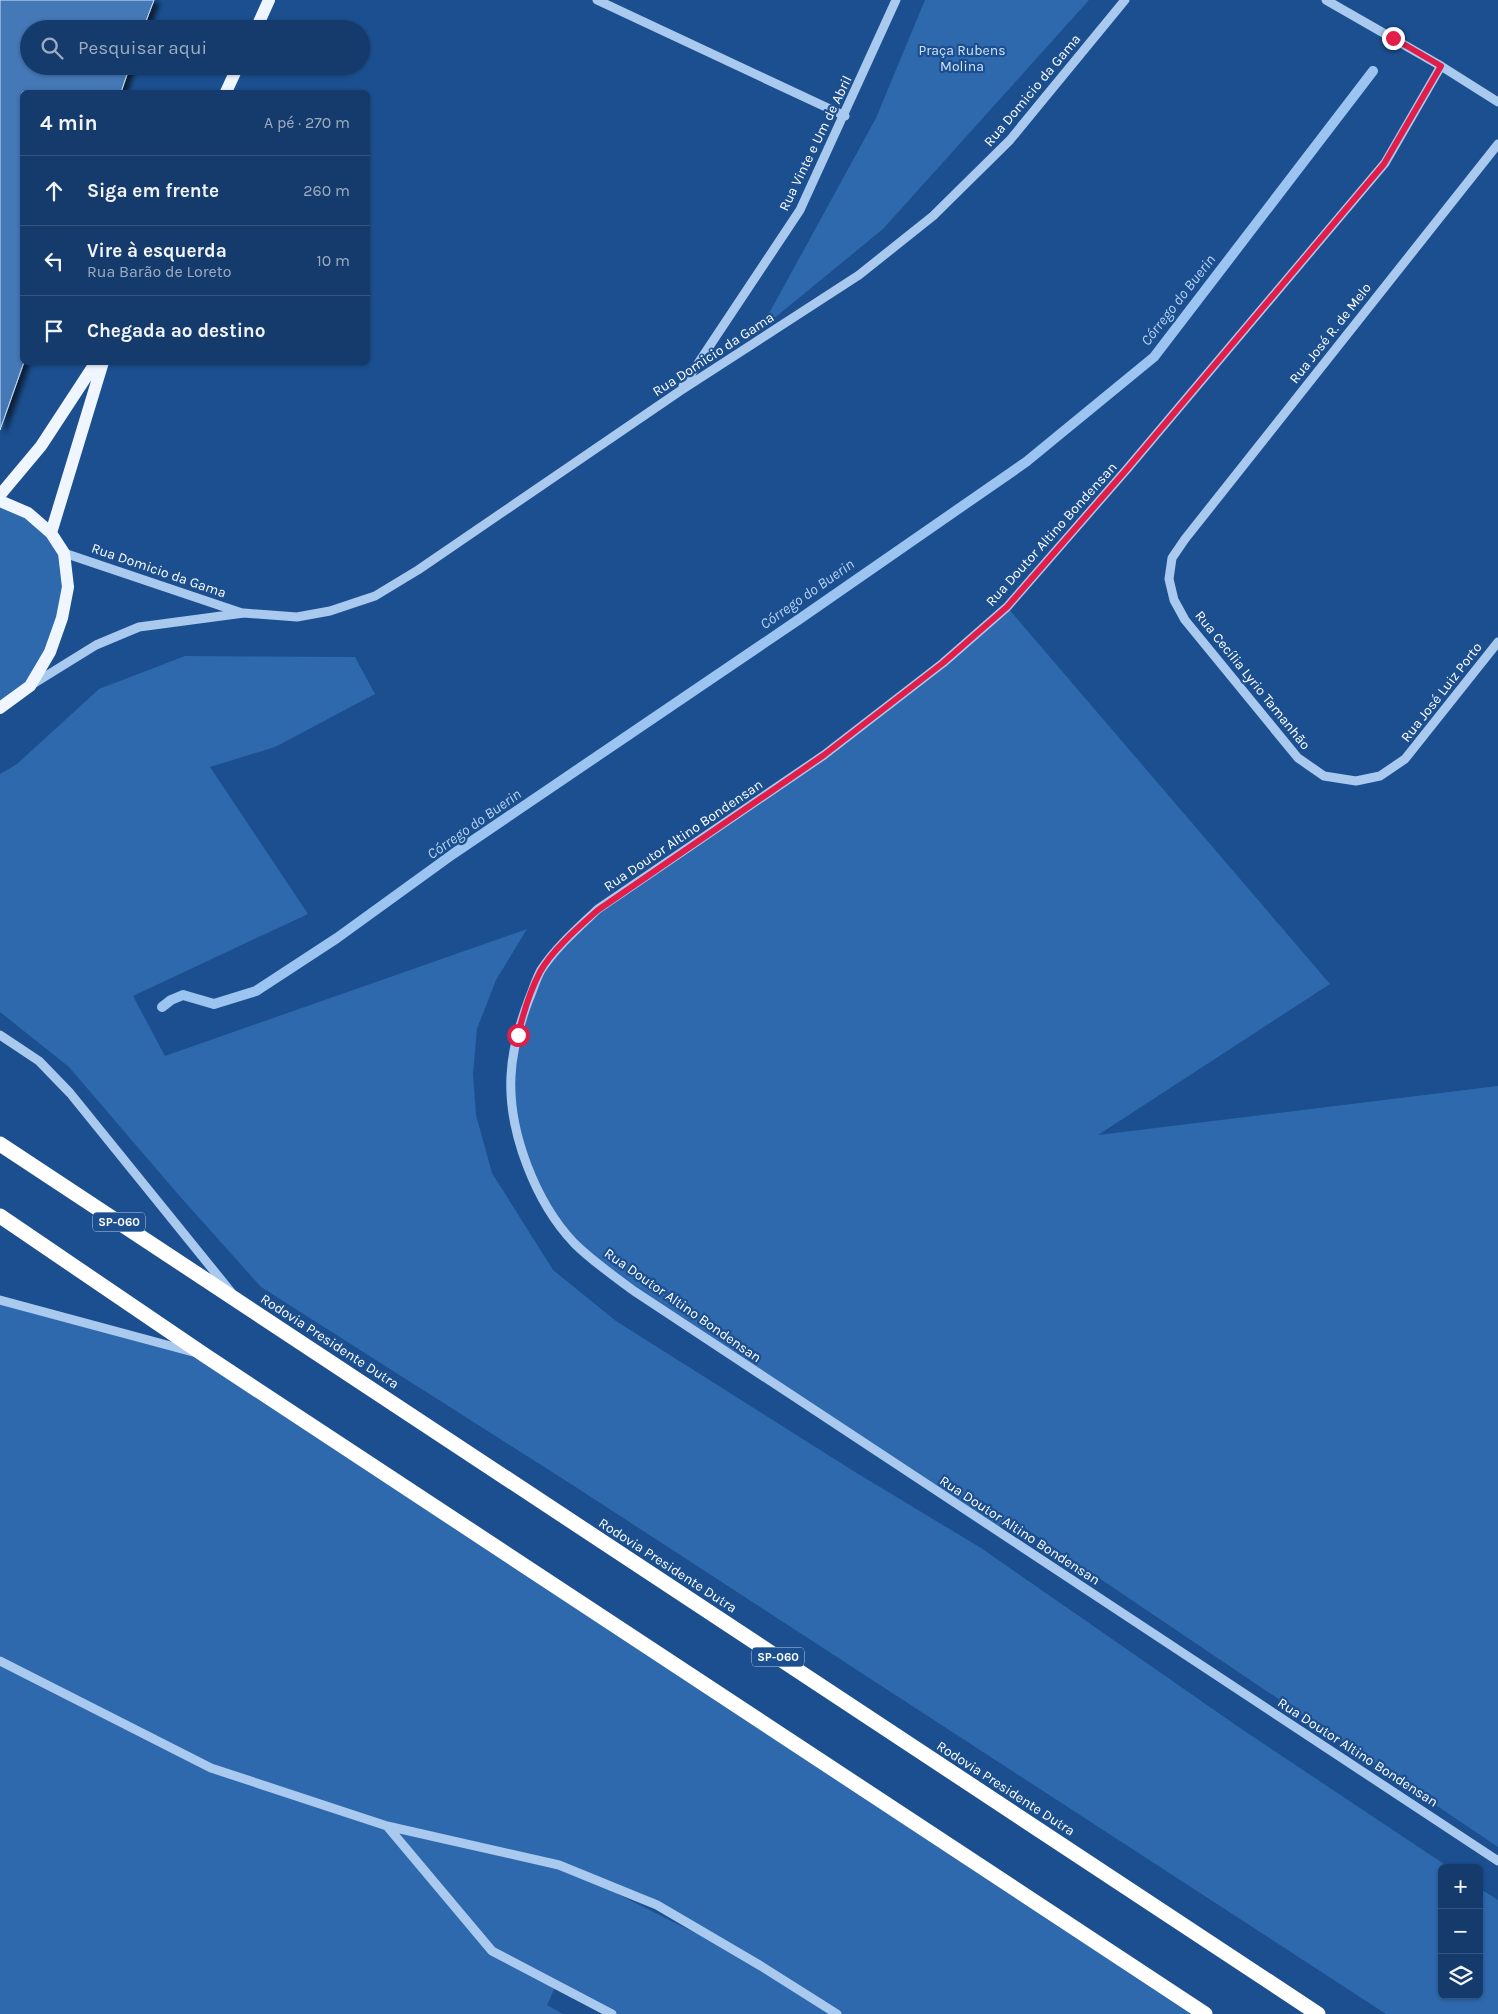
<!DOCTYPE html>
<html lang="pt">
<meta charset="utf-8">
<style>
body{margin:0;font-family:Karla,sans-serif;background:#214673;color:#f1f3f6}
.controls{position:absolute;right:15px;bottom:15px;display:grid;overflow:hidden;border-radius:8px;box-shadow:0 1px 4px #0004}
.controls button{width:45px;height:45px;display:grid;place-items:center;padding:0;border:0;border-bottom:1px solid #33557e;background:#143b6b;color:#f1f3f6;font:25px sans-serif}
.stop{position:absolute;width:15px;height:15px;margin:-11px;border:4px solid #e11d48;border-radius:50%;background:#fff}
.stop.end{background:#e11d48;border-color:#fff;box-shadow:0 1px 5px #0008}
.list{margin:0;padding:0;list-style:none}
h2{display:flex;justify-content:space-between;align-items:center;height:65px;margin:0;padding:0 20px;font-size:21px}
h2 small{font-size:16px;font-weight:400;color:#9dadc1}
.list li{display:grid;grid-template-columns:32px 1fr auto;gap:15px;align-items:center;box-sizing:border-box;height:70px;padding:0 20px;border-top:1px solid #33557e}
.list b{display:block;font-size:19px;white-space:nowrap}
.list p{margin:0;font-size:16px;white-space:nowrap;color:#9dadc1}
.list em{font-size:16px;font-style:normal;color:#9dadc1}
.icon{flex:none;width:28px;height:28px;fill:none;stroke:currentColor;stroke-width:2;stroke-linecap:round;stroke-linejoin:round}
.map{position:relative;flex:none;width:1498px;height:2014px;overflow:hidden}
.search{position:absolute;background:#143b6b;box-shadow:0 1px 4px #0004;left:20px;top:20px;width:350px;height:55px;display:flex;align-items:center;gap:12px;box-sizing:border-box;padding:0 18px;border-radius:28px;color:#9dadc1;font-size:19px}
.panel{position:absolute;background:#143b6b;box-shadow:0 1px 4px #0004;left:20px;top:90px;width:350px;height:275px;border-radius:8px}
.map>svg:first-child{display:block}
</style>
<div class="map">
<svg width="1498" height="2014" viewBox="0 0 1498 2014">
<defs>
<filter id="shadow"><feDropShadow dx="5.5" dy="3" stdDeviation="2.5" flood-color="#0009"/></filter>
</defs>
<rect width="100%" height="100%" fill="#1b4f8f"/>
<path fill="#2e69ad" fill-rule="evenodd" d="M925 0H1089L883 229 760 330 876 118Z
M0 501 28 513 64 553 62 618 30 686 0 708Z
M1007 607 1330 984 1098 1135 1498 1086V1847L1007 1516 997 1531 634 1291 574 1243 546 1206 515 1124 514 1054 541 971 598 909 824 755Z
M185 656 355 657 375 694 275 747 210 767 308 914 133 996 165 1056 527 929 496 980 477 1029 473 1074 476 1115 492 1173 553 1270 616 1321 855 1472 981 1548 1243 1730 1450 1868H1442V1995H1479V1888L1498 1900V2014H1386L571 1484 261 1287 176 1192 69 1067 0 1012V774L17 764 99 689Z
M0 1300 206 1356 1193 2014H612L556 1985 547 2005 563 2014H0ZM568 1869 657 1905 751 1961Z"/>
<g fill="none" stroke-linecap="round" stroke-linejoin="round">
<path stroke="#9cc4f0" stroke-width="10" d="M162 1007 171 1000 183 995 214 1004 256 991 337 938 453 854 801 618 1026 462 1154 357 1373 71"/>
</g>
<path fill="#4478b7" stroke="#cfe3fa" filter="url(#shadow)" d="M0 0H154L143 29H29V66H130L121 92H22V362H24L0 430Z"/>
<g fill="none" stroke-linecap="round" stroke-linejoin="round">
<path stroke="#a9c9ee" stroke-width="9" d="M597 0 845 116
M1326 0 1441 66 1498 102
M1441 66 1385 163 1127 469 1007 607 943 663 824 755 598 909C578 928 556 947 541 970 536 979 533 990 529 999 520 1023 512 1050 511 1076 508 1132 536 1203 574 1243 592 1261 614 1276 634 1291L1498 1861
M1498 144 1185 539 1172 558 1169 579 1174 600 1185 620 1298 758 1324 776 1356 781 1380 776 1405 759 1498 642
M683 386 800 210 896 0
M64 553 242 613
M33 684 96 645 139 627 244 613 297 617 330 611 375 596 418 570 680 391 859 275 933 216 1010 140 1125 0
M0 1035 39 1061 70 1093 231 1292
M0 1300 193 1352
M0 1661 211 1768 387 1826 559 1865 657 1905 761 1966 837 2014
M387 1826 492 1951 612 2014"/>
<path stroke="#f0f6ff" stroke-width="12" d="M256 29 269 0
M226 92 238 66
M0 495 41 446 96 362
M0 501 28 513 51 533 64 553 68 587 62 618 50 652 30 686 0 708
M51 533 103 362"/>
<path stroke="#fff" stroke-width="15" d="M0 1144 1318 2014
M0 1216 206 1356 1205 2014"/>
</g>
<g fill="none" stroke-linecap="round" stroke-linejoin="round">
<path stroke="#e11d48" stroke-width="6" d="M518 1035C523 1014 530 991 540 972 552 950 579 927 598 910L824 755 943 663 1007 607 1127 469 1384 164 1441 66 1393 38"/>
</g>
<g text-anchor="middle" stroke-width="4.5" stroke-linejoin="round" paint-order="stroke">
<g fill="#1b4f8f" stroke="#bbcadd" stroke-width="1">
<rect x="93" y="1212.5" width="52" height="19" rx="4"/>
<rect x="752" y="1647.5" width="52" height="19" rx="4"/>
</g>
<g font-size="12" font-weight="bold" fill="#fff">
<text x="119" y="1226">SP-060</text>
<text x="778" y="1661">SP-060</text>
</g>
<g font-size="14" fill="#cfe3fa" stroke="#1b4f8f">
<text x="962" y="55">Praça Rubens<tspan x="962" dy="16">Molina</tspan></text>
</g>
<g font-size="14" fill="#fff" stroke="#1b4f8f">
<text transform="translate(1032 90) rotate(-50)" y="5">Rua Domicio da Gama</text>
<text transform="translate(815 143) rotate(-64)" y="5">Rua Vinte e Um de Abril</text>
<text transform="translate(1330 333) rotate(-52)" y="5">Rua José R. de Melo</text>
<text transform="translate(713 354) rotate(-33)" y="5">Rua Domicio da Gama</text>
<text transform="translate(1051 534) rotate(-48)" y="5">Rua Doutor Altino Bondensan</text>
<text transform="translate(159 570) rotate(19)" y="5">Rua Domicio da Gama</text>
<text transform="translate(1253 680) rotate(51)" y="5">Rua Cecília Lyrio Tamanhão</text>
<text transform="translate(1441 692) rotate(-52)" y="5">Rua José Luiz Porto</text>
<text transform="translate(683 835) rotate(-34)" y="5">Rua Doutor Altino Bondensan</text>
<text transform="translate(683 1305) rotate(35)" y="5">Rua Doutor Altino Bondensan</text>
<text transform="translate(330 1341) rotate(33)" y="5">Rodovia Presidente Dutra</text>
<text transform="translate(1020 1530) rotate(33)" y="5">Rua Doutor Altino Bondensan</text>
<text transform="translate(668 1565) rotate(33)" y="5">Rodovia Presidente Dutra</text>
<text transform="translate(1358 1752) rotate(33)" y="5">Rua Doutor Altino Bondensan</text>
<text transform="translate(1006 1788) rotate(33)" y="5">Rodovia Presidente Dutra</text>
</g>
<g font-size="15" font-style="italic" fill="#b5d3f5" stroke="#1b4f8f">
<text transform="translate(1178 300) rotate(-52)" y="5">Córrego do Buerin</text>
<text transform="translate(807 594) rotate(-35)" y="5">Córrego do Buerin</text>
<text transform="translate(474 824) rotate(-35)" y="5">Córrego do Buerin</text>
</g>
</g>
</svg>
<div class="controls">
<button>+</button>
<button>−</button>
<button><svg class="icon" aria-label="layers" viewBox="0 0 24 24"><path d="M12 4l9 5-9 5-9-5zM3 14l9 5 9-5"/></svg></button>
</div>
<div class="stop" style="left:518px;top:1035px"></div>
<div class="stop end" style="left:1393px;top:38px"></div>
<div class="search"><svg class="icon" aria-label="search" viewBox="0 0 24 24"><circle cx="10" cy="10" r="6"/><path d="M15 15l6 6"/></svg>Pesquisar aqui</div>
<section class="panel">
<h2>4 min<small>A pé · 270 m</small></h2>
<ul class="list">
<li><svg class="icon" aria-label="ahead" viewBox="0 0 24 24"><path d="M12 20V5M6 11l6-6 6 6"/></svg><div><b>Siga em frente</b></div><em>260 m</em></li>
<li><svg class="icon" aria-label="left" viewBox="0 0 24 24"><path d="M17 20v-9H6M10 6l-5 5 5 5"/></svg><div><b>Vire à esquerda</b><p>Rua Barão de Loreto</p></div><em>10 m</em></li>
<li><svg class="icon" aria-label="arrive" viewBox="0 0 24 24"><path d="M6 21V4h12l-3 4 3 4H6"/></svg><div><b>Chegada ao destino</b></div></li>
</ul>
</section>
</div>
